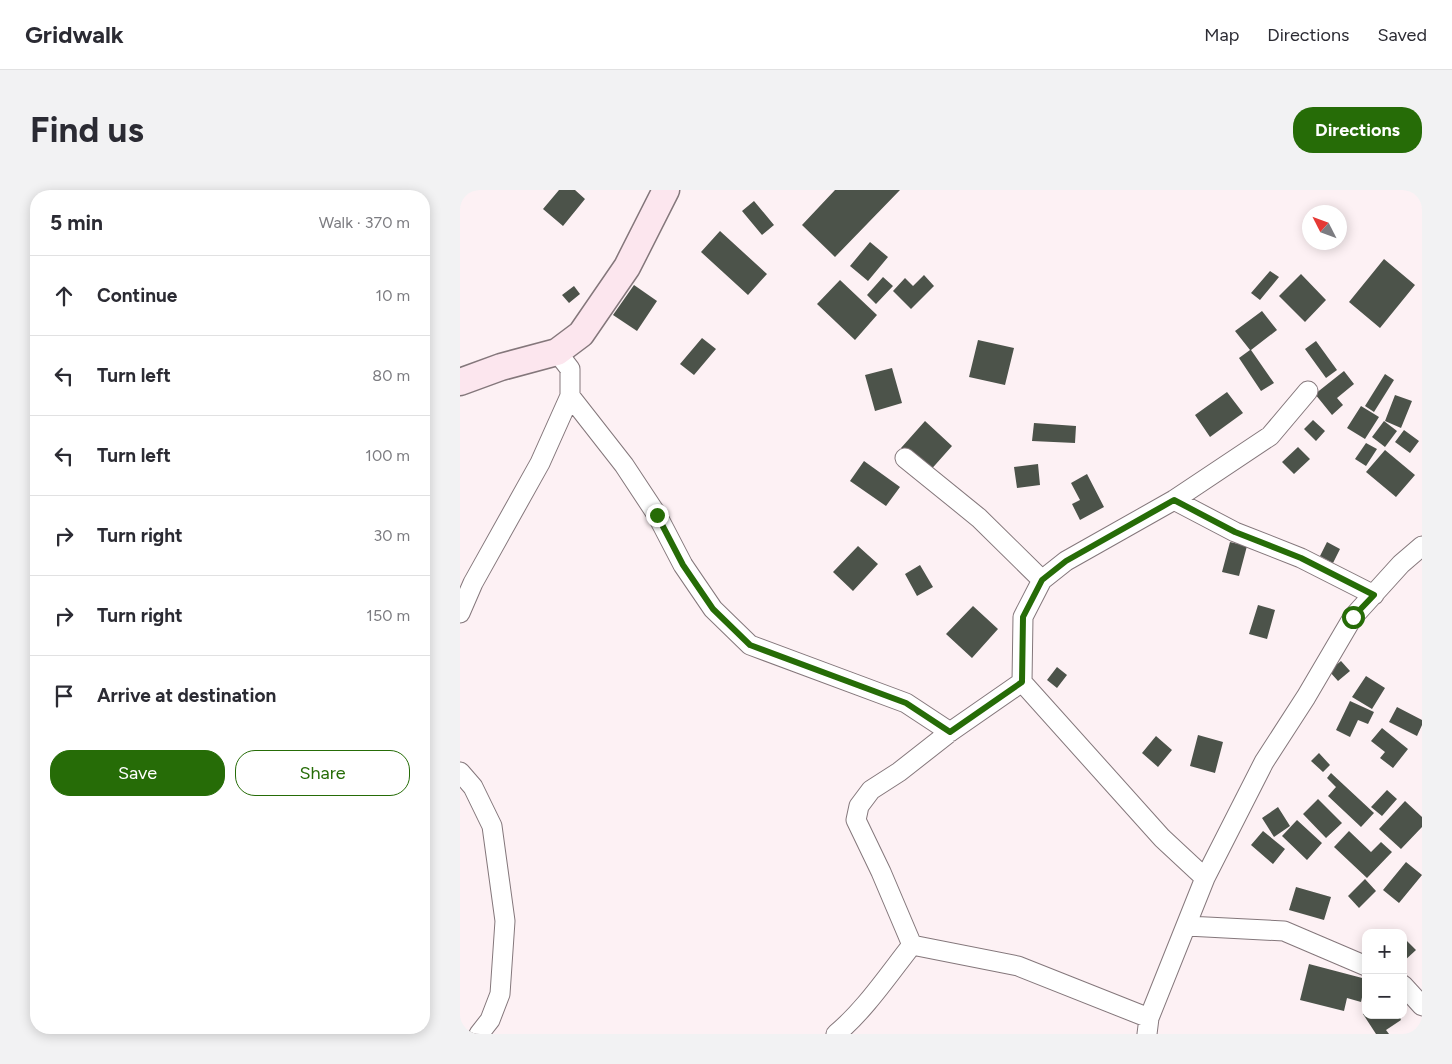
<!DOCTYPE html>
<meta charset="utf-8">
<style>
body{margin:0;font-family:Figtree,sans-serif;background:#f2f2f3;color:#2b2b33}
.controls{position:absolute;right:15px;bottom:15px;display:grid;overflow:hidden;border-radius:10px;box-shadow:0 2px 12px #0003}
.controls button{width:45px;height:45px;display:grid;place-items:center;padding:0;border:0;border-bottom:1px solid #e1e1e2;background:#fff;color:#2b2b33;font:25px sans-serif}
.compass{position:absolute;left:842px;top:15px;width:45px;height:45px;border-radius:50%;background:#fff;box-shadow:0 2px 12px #0003;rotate:312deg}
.stop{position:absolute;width:15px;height:15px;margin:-11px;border:4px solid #266c07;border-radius:50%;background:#fff}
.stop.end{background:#266c07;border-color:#fff;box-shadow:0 1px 5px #0008}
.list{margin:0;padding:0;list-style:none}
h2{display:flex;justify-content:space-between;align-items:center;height:65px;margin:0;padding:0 20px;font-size:21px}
h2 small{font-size:16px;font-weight:400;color:#7c7c81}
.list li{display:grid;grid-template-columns:32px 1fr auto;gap:15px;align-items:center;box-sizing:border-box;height:80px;padding:0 20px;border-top:1px solid #e1e1e2}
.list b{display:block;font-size:19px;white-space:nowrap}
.list em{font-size:16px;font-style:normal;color:#7c7c81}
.actions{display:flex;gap:10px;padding:15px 20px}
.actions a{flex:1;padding:11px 0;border:1px solid #266c07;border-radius:20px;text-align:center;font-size:18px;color:#266c07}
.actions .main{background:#266c07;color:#fff}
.icon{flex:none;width:28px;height:28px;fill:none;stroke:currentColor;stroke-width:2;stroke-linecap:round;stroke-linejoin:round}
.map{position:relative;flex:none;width:962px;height:844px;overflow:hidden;border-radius:20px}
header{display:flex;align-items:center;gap:30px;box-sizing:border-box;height:70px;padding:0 25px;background:#fff;border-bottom:1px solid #e1e1e2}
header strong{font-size:24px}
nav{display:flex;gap:28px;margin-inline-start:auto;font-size:18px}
.intro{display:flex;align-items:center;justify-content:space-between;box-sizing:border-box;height:120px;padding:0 30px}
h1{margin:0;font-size:35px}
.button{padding:12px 22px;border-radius:20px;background:#266c07;color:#fff;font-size:18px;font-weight:700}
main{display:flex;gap:30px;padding:0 30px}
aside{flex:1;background:#fff;border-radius:20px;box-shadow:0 2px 12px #0003}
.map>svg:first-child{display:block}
</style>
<header>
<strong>Gridwalk</strong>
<nav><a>Map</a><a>Directions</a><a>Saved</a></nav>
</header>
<div class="intro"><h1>Find us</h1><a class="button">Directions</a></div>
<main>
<aside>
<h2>5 min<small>Walk · 370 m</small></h2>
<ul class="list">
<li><svg class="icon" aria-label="ahead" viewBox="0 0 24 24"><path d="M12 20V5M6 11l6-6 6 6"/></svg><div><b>Continue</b></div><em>10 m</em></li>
<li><svg class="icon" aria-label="left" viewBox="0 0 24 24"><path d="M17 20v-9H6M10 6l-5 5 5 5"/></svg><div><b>Turn left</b></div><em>80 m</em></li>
<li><svg class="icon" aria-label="left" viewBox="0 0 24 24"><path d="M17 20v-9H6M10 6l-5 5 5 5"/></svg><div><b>Turn left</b></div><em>100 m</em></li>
<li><svg class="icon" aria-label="right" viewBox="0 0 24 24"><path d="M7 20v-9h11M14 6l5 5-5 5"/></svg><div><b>Turn right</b></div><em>30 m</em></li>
<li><svg class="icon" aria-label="right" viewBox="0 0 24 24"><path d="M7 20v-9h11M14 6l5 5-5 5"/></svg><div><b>Turn right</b></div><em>150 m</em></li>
<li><svg class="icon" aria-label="arrive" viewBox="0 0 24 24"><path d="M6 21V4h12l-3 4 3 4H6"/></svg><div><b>Arrive at destination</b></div></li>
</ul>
<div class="actions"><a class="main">Save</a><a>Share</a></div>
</aside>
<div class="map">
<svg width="962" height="844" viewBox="0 0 962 844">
<rect width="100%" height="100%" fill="#fdf1f4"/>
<path fill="#4c534a" d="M99 0H115L125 9 103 36 83 19Z
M375 0H440L375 67 342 35Z
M294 11 314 35 302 45 282 21Z
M260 41 307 84 288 105 241 62Z
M410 52 428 67 408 91 390 76Z
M924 69 955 95 920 138 889 112Z
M810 81 819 87 800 110 791 103Z
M841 84 866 110 845 132 819 106Z
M464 85 474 96 451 119 433 101 445 88 453 96Z
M423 87 433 96 416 114 407 105Z
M380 90 417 125 395 150 357 114Z
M174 95 197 111 177 141 153 125Z
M114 96 120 104 109 113 102 105Z
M802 121 817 140 791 160 814 193 801 201 779 168 790 160 775 141Z
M242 148 256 159 234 185 220 174Z
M518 150 554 158 545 195 509 187Z
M856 151 877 180 866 188 845 159Z
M432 178 442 213 415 221 405 185Z
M884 181 894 194 877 208 883 215 872 225 855 204Z
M925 184 934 190 914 222 905 216Z
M767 202 783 223 750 247 735 225Z
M935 205 952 211 941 238 925 231Z
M901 216 919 227 905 249 887 238Z
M853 230 865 241 856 251 844 239Z
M465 231 492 256 468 283 441 258Z
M924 231 937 241 925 257 912 247Z
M574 233 616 236 615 253 572 251Z
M944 240 959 251 950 263 935 252Z
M906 253 917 259 906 276 895 269Z
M838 257 850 269 834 284 822 272Z
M925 260 955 285 936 307 906 282Z
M404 271 440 297 426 316 390 291Z
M578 274 580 295 557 298 554 277Z
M627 284 644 317 620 330 612 314 620 310 611 293Z
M770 352 787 356 779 386 762 382Z
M867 352 880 359 873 373 860 366Z
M398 356 418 374 393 401 373 382Z
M460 375 473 397 457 406 445 384Z
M798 415 815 420 807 449 789 444Z
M513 416 538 439 512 468 486 444Z
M881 471 890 481 878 491 869 481Z
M597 477 607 485 597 498 587 490Z
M906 486 925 498 912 519 892 507Z
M890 511 914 522 908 534 898 530 890 547 876 540Z
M937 517 962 530V535L957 546 929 532Z
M922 538 948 559 933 578 920 568 925 562 911 551Z
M738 545 763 552 755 583 730 576Z
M696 546 712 560 698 577 682 563Z
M859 563 870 575 863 582 851 571Z
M871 583 914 623 901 637 868 606 876 597 867 588Z
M927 600 937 609 922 626 911 617Z
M858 609 882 633 866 648 843 624Z
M945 611 962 627V637L941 659 919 639Z
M818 617 830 636 814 647 802 628Z
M837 630 862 653 847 670 822 646Z
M803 641 825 659 813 674 791 655Z
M889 641 911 662 921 652 932 662 907 688 874 657Z
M946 672 962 685 939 713 923 700Z
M905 689 916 701 899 718 888 706Z
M836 697 871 707 864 730 829 720Z
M943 747 956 760 943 772Z
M849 774 906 789 901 812 887 808 884 821 840 810Z
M906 822V825H939L941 830 926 840 929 844H916L903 824Z"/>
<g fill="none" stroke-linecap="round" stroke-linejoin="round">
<g stroke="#84777b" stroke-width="21">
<path id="street" d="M110 206 164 275 197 325 223 375 253 419 290 455 446 513 490 542
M445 268 519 328 582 390
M714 310 775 342 841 368 914 405
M0 423 13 393 80 273 110 206V179L97 162
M0 582 13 597 32 636 45 731 40 804 30 830 19 844
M745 688 702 648 562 492 563 427 582 390 606 371 714 310 810 246 848 201
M727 736 824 741 906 776
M452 755 421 682 396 630 399 616 411 600 439 582 490 542 562 492
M452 755 558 776 689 828
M943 795 962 816
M376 844C405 820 429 784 452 755
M687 844 689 828 745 688 804 572 846 507 893 427 941 374 962 356"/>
</g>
<g stroke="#84777b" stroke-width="29">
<path id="secondary" d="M0 192 41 177 97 162 121 144 167 77 206 0"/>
</g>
<use href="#street" stroke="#fff" stroke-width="19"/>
<use href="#secondary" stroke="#fce6ee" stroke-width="26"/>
</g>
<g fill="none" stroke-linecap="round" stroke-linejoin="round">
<path stroke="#266c07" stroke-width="6" d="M197 325 223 375 253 419 290 455 446 513 490 542 562 492 563 427 582 390 606 371 714 310 775 342 841 368 914 405 893 427"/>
</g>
</svg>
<div class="controls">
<button>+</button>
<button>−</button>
</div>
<svg class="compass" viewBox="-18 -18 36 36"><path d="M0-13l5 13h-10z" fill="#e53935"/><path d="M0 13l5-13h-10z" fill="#7c7c81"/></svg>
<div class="stop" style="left:893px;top:427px"></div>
<div class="stop end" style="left:197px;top:325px"></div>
</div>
</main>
